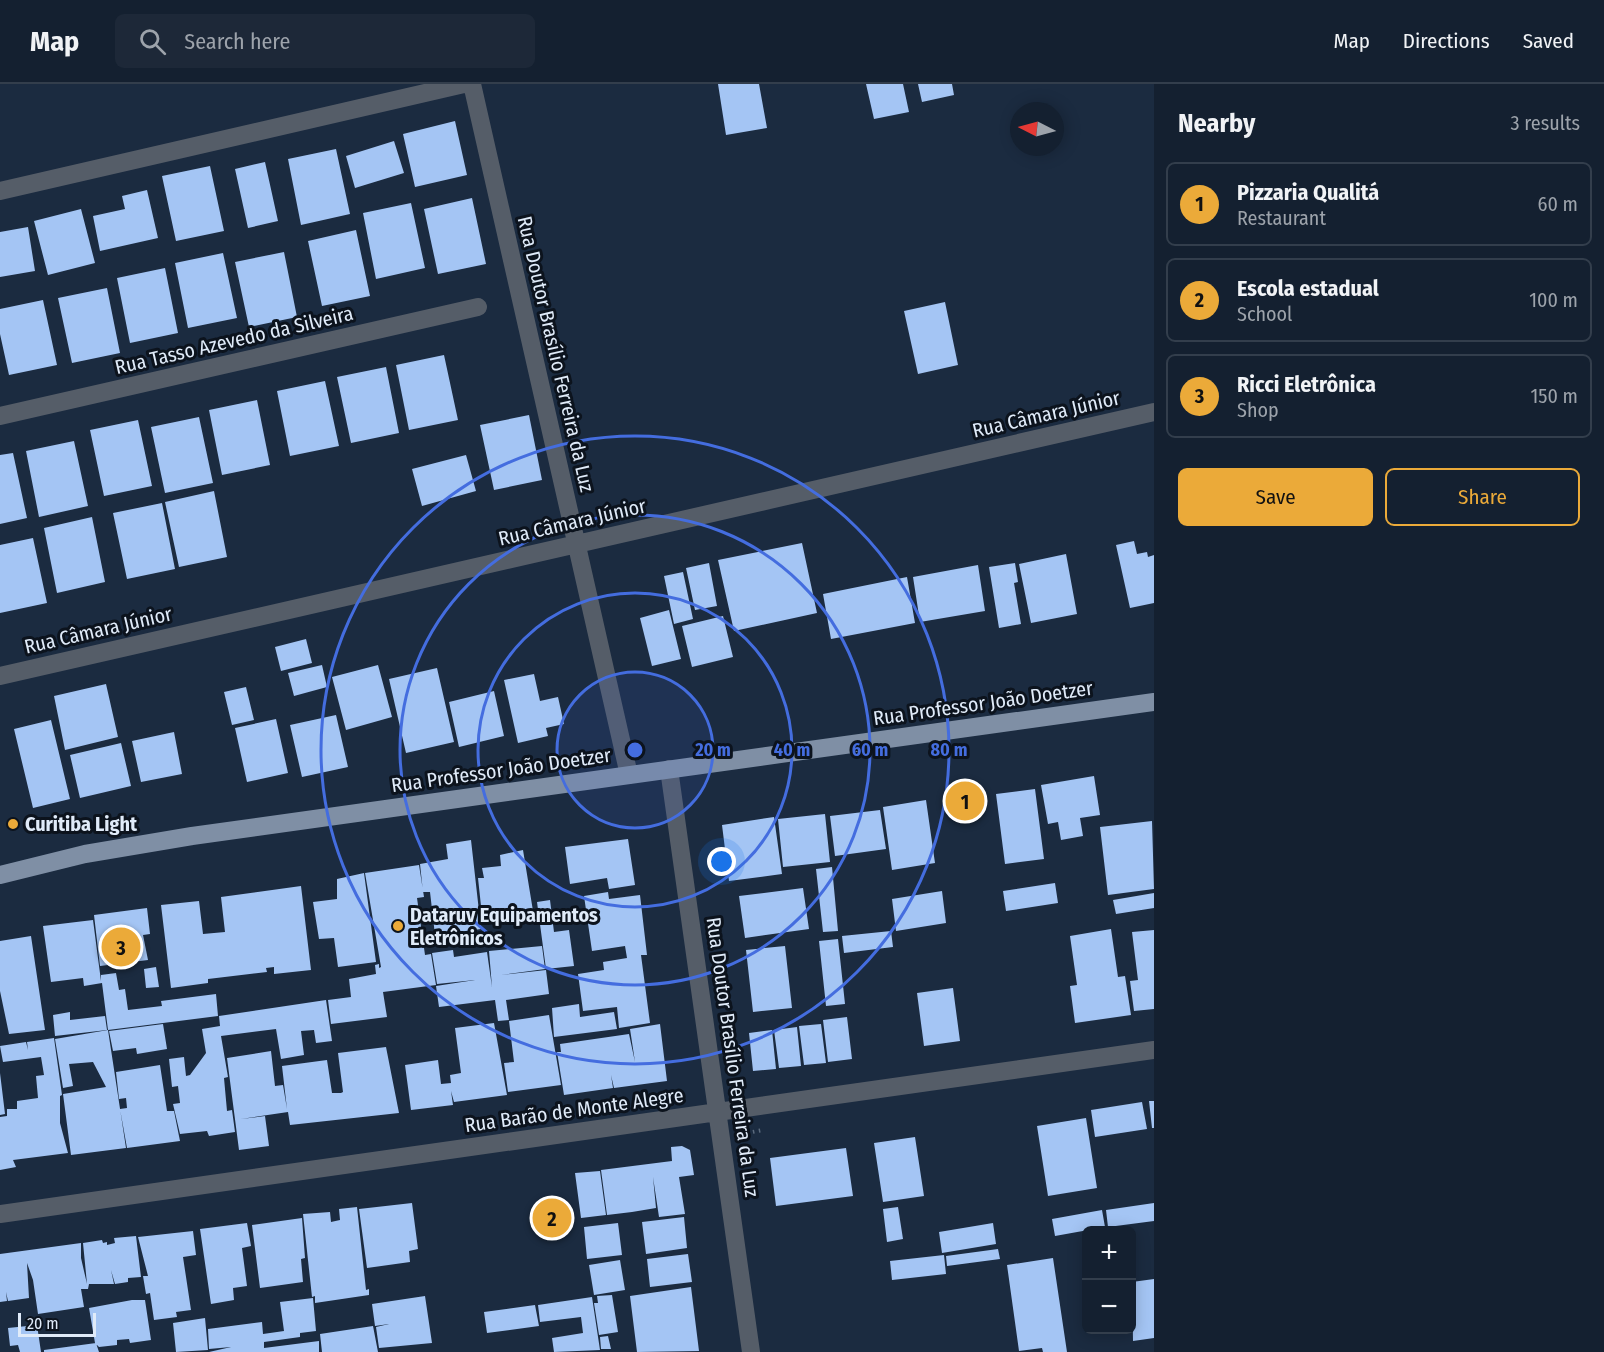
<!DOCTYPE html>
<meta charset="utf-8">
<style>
body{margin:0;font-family:"Fira Sans Condensed",sans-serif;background:#1d2838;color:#f1f3f6}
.controls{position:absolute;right:18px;bottom:18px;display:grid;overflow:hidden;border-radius:9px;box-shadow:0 3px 15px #0003}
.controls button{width:54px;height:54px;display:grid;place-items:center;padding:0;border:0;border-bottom:2px solid #333e4c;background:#142030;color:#f1f3f6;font:30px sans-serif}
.compass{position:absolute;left:1010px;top:18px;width:54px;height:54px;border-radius:50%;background:#142030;box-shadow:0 3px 15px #0003;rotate:276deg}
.scale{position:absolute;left:18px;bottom:15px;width:78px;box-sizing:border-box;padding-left:6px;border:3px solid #e0ebf9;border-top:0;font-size:16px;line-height:21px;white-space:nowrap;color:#e0ebf9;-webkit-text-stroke:4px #0c131d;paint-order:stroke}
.you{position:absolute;left:722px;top:778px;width:21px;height:21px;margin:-15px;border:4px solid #fff;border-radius:50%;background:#1a73e8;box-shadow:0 0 0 9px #1a73e833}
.badge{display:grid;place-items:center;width:39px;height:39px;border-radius:50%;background:#ebaa39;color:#111;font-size:20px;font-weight:700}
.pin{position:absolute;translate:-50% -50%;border:3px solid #fff;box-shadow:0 2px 6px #0006}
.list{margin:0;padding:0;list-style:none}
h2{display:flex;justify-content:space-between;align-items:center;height:78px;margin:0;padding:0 24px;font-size:26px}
h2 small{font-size:20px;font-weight:400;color:#9da3ab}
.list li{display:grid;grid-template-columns:39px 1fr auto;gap:18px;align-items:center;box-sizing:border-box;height:84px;margin:0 12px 12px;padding:0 12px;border:2px solid #333e4c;border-radius:9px}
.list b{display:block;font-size:22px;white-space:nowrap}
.list p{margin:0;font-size:20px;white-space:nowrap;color:#9da3ab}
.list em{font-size:20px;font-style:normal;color:#9da3ab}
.actions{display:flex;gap:12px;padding:18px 24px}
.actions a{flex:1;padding:14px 0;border:2px solid #ebaa39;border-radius:9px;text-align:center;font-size:21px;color:#ebaa39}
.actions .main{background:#ebaa39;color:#111}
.icon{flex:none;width:33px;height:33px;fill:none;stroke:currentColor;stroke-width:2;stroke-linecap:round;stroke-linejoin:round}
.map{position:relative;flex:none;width:1154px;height:1268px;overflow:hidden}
header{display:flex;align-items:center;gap:36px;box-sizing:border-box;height:84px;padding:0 30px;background:#142030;border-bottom:2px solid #333e4c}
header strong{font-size:28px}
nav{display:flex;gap:33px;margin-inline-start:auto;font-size:21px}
.search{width:420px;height:54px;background:#1d2838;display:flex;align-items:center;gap:15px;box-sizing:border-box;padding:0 21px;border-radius:9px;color:#9da3ab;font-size:22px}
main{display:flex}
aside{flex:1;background:#142030}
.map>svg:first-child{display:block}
</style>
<header>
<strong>Map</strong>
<div class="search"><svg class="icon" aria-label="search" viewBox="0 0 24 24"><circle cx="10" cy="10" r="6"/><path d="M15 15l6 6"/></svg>Search here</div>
<nav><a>Map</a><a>Directions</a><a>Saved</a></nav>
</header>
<main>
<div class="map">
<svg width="1154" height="1268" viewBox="0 0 1154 1268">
<rect width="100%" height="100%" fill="#1b2b40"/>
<path fill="#a4c5f4" d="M718 0H759L767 44 726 51Z
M866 0H903L909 28 874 35Z
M918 0H952L954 11 922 18Z
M455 37 467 91 415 103 403 50Z
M394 57 404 89 355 104 346 72Z
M336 65 350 130 301 141 288 75Z
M265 78 278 137 248 144 235 85Z
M210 82 224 147 176 157 162 92Z
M147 106 158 154 100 167 93 132 125 125 122 112Z
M472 114 486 180 438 190 424 125Z
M411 119 425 184 376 195 363 129Z
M81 125 95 179 48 191 34 137Z
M28 143 35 187 0 193V148Z
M356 146 370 212 322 222 308 157Z
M284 168 297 233 249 243 235 178Z
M223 169 237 234 188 244 175 179Z
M165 184 178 249 130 259 117 194Z
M107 204 120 269 72 279 58 214Z
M43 216 57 281 9 291 0 250V225Z
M945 218 958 281 918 290 904 227Z
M444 271 458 336 409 346 396 281Z
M386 283 399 349 351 359 337 293Z
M325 297 339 362 290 372 277 307Z
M257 316 270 381 222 391 209 326Z
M529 331 542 396 494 406 480 341Z
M199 333 213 399 165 409 151 343Z
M138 336 152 402 104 412 90 346Z
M74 357 88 422 39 433 26 367Z
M13 369 27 434 0 440V371Z
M466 371 476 407 422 422 412 385Z
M214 407 227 473 179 483 165 418Z
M162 419 175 485 127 495 113 429Z
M92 433 105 498 57 509 44 444Z
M33 454 47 519 0 529V461Z
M1134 457 1137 470 1147 468 1148 473 1154 471V519L1130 524 1116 461Z
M802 459 817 529 734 547 718 476Z
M1066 470 1077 530 1031 539 1019 480Z
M709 479 717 522 695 526 686 484Z
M1015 479 1018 498 1014 499 1021 540 999 544 989 483Z
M978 481 985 527 920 538 913 493Z
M683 488 693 535 674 540 664 492Z
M907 493 915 539 831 555 823 510Z
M669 526 681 575 652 582 640 534Z
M723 532 733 573 692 583 682 542Z
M306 555 312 579 281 587 275 563Z
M322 581 327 603 294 612 288 589Z
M378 581 392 633 346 646 332 593Z
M437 584 454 658 406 669 389 595Z
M534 590 540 617 558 613 564 640 546 644 548 652 518 659 504 596Z
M106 600 118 653 65 666 54 612Z
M246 603 254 636 232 641 224 608Z
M494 607 504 652 459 663 449 618Z
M336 631 348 683 302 693 290 641Z
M276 635 288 689 247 698 235 644Z
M51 636 70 715 33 724 14 645Z
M174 648 182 690 141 698 132 657Z
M121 659 131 702 80 714 70 671Z
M1094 692 1100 731 1080 734 1083 752 1061 756 1058 738 1048 740 1041 701Z
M1035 705 1044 775 1005 780 996 710Z
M926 716 935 779 892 786 883 723Z
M880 726 886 765 835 772 830 732Z
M825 730 830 778 783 783 778 735Z
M774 733 782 790 729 797 722 741Z
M1152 737 1154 805 1108 811 1100 743Z
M628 755 635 801 609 805 607 794 570 800 565 763Z
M471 756 481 845 435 851 430 808H423L420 780 448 775 446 760Z
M523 766 534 833 495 838 494 833 490 835 487 821 481 822 478 794H484L482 784 501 782 500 771Z
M419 781 424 813 417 814 425 871 431 870 436 901 383 908 387 933 331 940 328 916 351 913 349 895 376 890 375 881 379 880V884L381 883 365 789Z
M832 783 838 847 823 848 816 785Z
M364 789 376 878 338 883 334 854 319 855 313 818 337 815V795Z
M1055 799 1058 819 1006 827 1003 807Z
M301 802 311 886 274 890V883L266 884 267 888 208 895V899L171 904 161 821 199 817 203 850 225 848 221 813Z
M803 804 809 845 745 854 739 812Z
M942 807 946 839 896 847 892 815Z
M608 808 609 815 640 811 647 871H641L650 939 619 944 617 923 583 927 578 890 604 886 603 878 627 874 625 862 592 867 584 812Z
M1154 809V824L1116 830 1113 816Z
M550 816 554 848 569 846 574 882 546 885 537 818Z
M147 824 150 850 143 851 148 876 100 882 94 831Z
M93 836 101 897V891L116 889 119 906 125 905 128 926 162 922 161 917 216 910 218 932 108 946 102 899 84 902 83 894 51 898 43 842Z
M1111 845 1118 893 1125 892 1131 931 1075 939 1070 902 1077 901 1070 852Z
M1154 846V925L1134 927 1130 897 1138 896 1132 848Z
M891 847 893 863 844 869 842 852Z
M31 852 45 946 9 950 0 907V857Z
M838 855 845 920 826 922 819 857Z
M542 862 545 885 500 891 546 886 549 910 506 916 509 936 498 937 495 916 439 923 436 902 475 896 437 900 432 869 453 866 454 873 487 868 492 903 489 867Z
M785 862 792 924 753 928 746 866Z
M156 883 159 903 146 904 144 885Z
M953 904 960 957 924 962 917 909Z
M326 916 332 957 316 959 314 946 301 947 304 971 281 975 276 945 221 952 228 993 224 994 227 1027 232 1026 235 1048 209 1052 207 1047 180 1050 173 1020 180 1019 178 1002 172 1003 169 975 184 973 186 992 190 991 206 969 202 945 220 942 219 932Z
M579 920 580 933 614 928 617 945 554 953 552 924Z
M70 928V936L105 932 107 946 55 952 53 931Z
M549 931 561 1001 508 1008 504 979 514 978 509 937Z
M847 933 852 975 828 978 823 936Z
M494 939 507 1011 454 1018 451 1007 453 1021 411 1026 405 981 438 976 441 1000 451 999 450 991 461 989 455 944Z
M163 940 167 965 137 970 136 964 113 967 109 947Z
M660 940 667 997 614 1004 611 991 613 1004 564 1011 557 968H561L560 960 629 950 635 978 630 945Z
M821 940 826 979 804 981 799 942Z
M797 943 801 982 779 984 774 946Z
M108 946 126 1064 71 1071 63 1010 106 1003 93 978 69 980 73 1002 63 1004 55 955Z
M772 946 776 985 753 987 749 949Z
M54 954 62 1011 60 1012V1039L68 1069 13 1076 16 1083 0 1086V1033L7 1032V1025H17V1017L38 1014 36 992 44 991 41 973 3 978 0 962 26 958 28 966 27 958Z
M386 963 399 1029 290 1041 288 1028 241 1035 265 1032 269 1062 239 1066 227 974 271 967 275 1002 283 1001 287 1025 282 982 327 976 332 1009H341L343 1008 338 969Z
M160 981 167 1027H174L180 1057 127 1064 120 1025 127 1024 126 1014 119 1015 116 988Z
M0 989 5 1030 0 1031Z
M1149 1017H1154V1044H1152Z
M1142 1018 1147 1045 1095 1053 1091 1026Z
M1086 1034 1097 1104 1048 1112 1037 1042Z
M915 1053 924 1112 883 1118 874 1059Z
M682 1062 690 1066 694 1091 679 1093 685 1130 659 1133 653 1093 656 1124 632 1128 627 1093 632 1128 607 1131 601 1086 672 1077 671 1063Z
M846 1064 853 1112 776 1122 770 1074Z
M600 1087 606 1131 581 1134 575 1089Z
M412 1119 418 1165 409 1167 410 1178 367 1184 359 1125Z
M1154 1119V1137L1108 1143 1106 1126Z
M357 1123 366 1206 369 1205V1211L315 1219V1212L312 1213 303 1130 330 1128 331 1138 340 1136 339 1125Z
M898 1123 903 1155 887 1158 883 1125Z
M1102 1126 1105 1143 1055 1152 1052 1135Z
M684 1133 687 1164 646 1170 642 1138Z
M302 1134 305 1174 301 1175 303 1198 260 1204 252 1141Z
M247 1139 251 1162 242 1164 247 1202 233 1204 234 1216 211 1220 200 1145Z
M618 1139 622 1171 587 1175 584 1143Z
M993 1139 996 1160 942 1169 939 1148Z
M193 1147 196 1171 183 1173 191 1226 176 1228 177 1233 154 1236 150 1209 146 1210 143 1192H148L138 1153Z
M136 1152 141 1193 128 1194V1198L115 1200 111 1186 114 1200H89L88 1205H81L84 1223 38 1230 33 1196 27 1179 29 1214 8 1217 6 1208 7 1217 0 1218V1170L81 1159V1174L87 1200 83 1159 102 1156 103 1159 107 1158V1161L115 1159 114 1154Z
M998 1165 1000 1175 947 1182 946 1172Z
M688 1170 692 1198 650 1203 647 1175Z
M944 1171 946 1190 892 1196 890 1177Z
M1053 1174 1067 1268H1043L1042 1264 1019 1267 1007 1181Z
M620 1176 625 1206 594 1211 589 1181Z
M1154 1195V1254L1133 1257 1132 1198Z
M691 1203 699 1267 637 1268 630 1212Z
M612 1211 618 1248 599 1251 594 1219H598L597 1212Z
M425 1212 432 1259 379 1264 376 1243 389 1240 375 1242 372 1220Z
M592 1213 600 1266 554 1268 552 1254 583 1249 581 1233 540 1238 538 1221Z
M313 1214 316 1247 300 1249V1253L264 1258V1264L319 1257V1268H209L231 1263 209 1265 208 1245 262 1238 263 1250 284 1247 280 1218Z
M132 1216H145L151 1256 130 1259 129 1255 117 1256V1261L99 1263 95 1259 89 1224Z
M535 1221 539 1242 487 1249 484 1228Z
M205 1234 208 1266 176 1268 173 1239Z
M37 1241 41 1268H20L18 1261 10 1262 8 1244Z
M373 1242 378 1268H322L320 1250Z
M608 1252 611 1265H601L600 1253Z
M96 1259 99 1268H44V1266Z"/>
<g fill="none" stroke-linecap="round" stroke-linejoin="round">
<path stroke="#5c6b7d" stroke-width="4" stroke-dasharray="1.5 4.5" stroke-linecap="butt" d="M747 1049 763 1046"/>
<path stroke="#555d68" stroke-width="18" d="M472 0 629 691
M0 107 464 0
M0 332 478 223
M0 592 1154 328
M669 685 751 1268
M0 1130 1154 966"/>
<path stroke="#7f8fa5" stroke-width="18" d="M0 791 85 770 192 752 1154 618"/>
</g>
<circle cx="635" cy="666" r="78" fill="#446ddf" fill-opacity=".12"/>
<g fill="none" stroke="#446ddf" stroke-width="3">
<circle cx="635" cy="666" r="78"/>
<circle cx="635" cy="666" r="157"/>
<circle cx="635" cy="666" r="235"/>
<circle cx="635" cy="666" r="314"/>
</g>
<g fill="#ebaa39" stroke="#0c131d" stroke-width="2">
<circle cx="13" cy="740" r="6"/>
<circle cx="398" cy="842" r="6"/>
</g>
<g text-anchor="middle" stroke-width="6" stroke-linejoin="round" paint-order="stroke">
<g font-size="20" fill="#e0ebf9" stroke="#0c131d">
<text transform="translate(234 256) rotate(-13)" y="7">Rua Tasso Azevedo da Silveira</text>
<text transform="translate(556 270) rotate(77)" y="7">Rua Doutor Brasílio Ferreira da Luz</text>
<text transform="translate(1046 330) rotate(-13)" y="7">Rua Câmara Júnior</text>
<text transform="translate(572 438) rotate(-13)" y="7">Rua Câmara Júnior</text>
<text transform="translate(98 546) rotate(-13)" y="7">Rua Câmara Júnior</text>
<text transform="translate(983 619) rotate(-8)" y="7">Rua Professor João Doetzer</text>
<text transform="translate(501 686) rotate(-8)" y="7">Rua Professor João Doetzer</text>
<text transform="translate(733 973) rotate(82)" y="7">Rua Doutor Brasílio Ferreira da Luz</text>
<text transform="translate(574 1026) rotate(-8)" y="7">Rua Barão de Monte Alegre</text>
</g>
<g font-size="20" font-weight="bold" fill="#e0ebf9" stroke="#0c131d" text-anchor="start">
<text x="25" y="747">Curitiba Light</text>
<text x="410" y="838">Dataruv Equipamentos<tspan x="410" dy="23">Eletrônicos</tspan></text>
</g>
</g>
<circle cx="635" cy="666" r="9" fill="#446ddf" stroke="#0c131d" stroke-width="3"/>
<g font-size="18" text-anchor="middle" font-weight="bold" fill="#446ddf" stroke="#0c131d" stroke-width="6" stroke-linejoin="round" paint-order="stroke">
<text x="713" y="672">20 m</text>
<text x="792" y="672">40 m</text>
<text x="870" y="672">60 m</text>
<text x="949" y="672">80 m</text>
</g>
</svg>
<div class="controls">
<button>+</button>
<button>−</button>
</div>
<svg class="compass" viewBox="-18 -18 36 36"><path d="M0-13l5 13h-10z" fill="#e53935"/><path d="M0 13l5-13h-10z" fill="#9da3ab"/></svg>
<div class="scale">20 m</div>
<div class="you"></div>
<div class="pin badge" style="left:965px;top:717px">1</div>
<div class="pin badge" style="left:552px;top:1134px">2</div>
<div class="pin badge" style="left:121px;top:863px">3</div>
</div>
<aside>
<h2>Nearby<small>3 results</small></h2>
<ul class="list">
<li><span class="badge">1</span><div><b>Pizzaria Qualitá</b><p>Restaurant</p></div><em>60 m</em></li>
<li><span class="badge">2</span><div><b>Escola estadual</b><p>School</p></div><em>100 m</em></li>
<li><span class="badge">3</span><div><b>Ricci Eletrônica</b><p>Shop</p></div><em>150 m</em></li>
</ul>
<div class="actions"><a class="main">Save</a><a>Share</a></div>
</aside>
</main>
